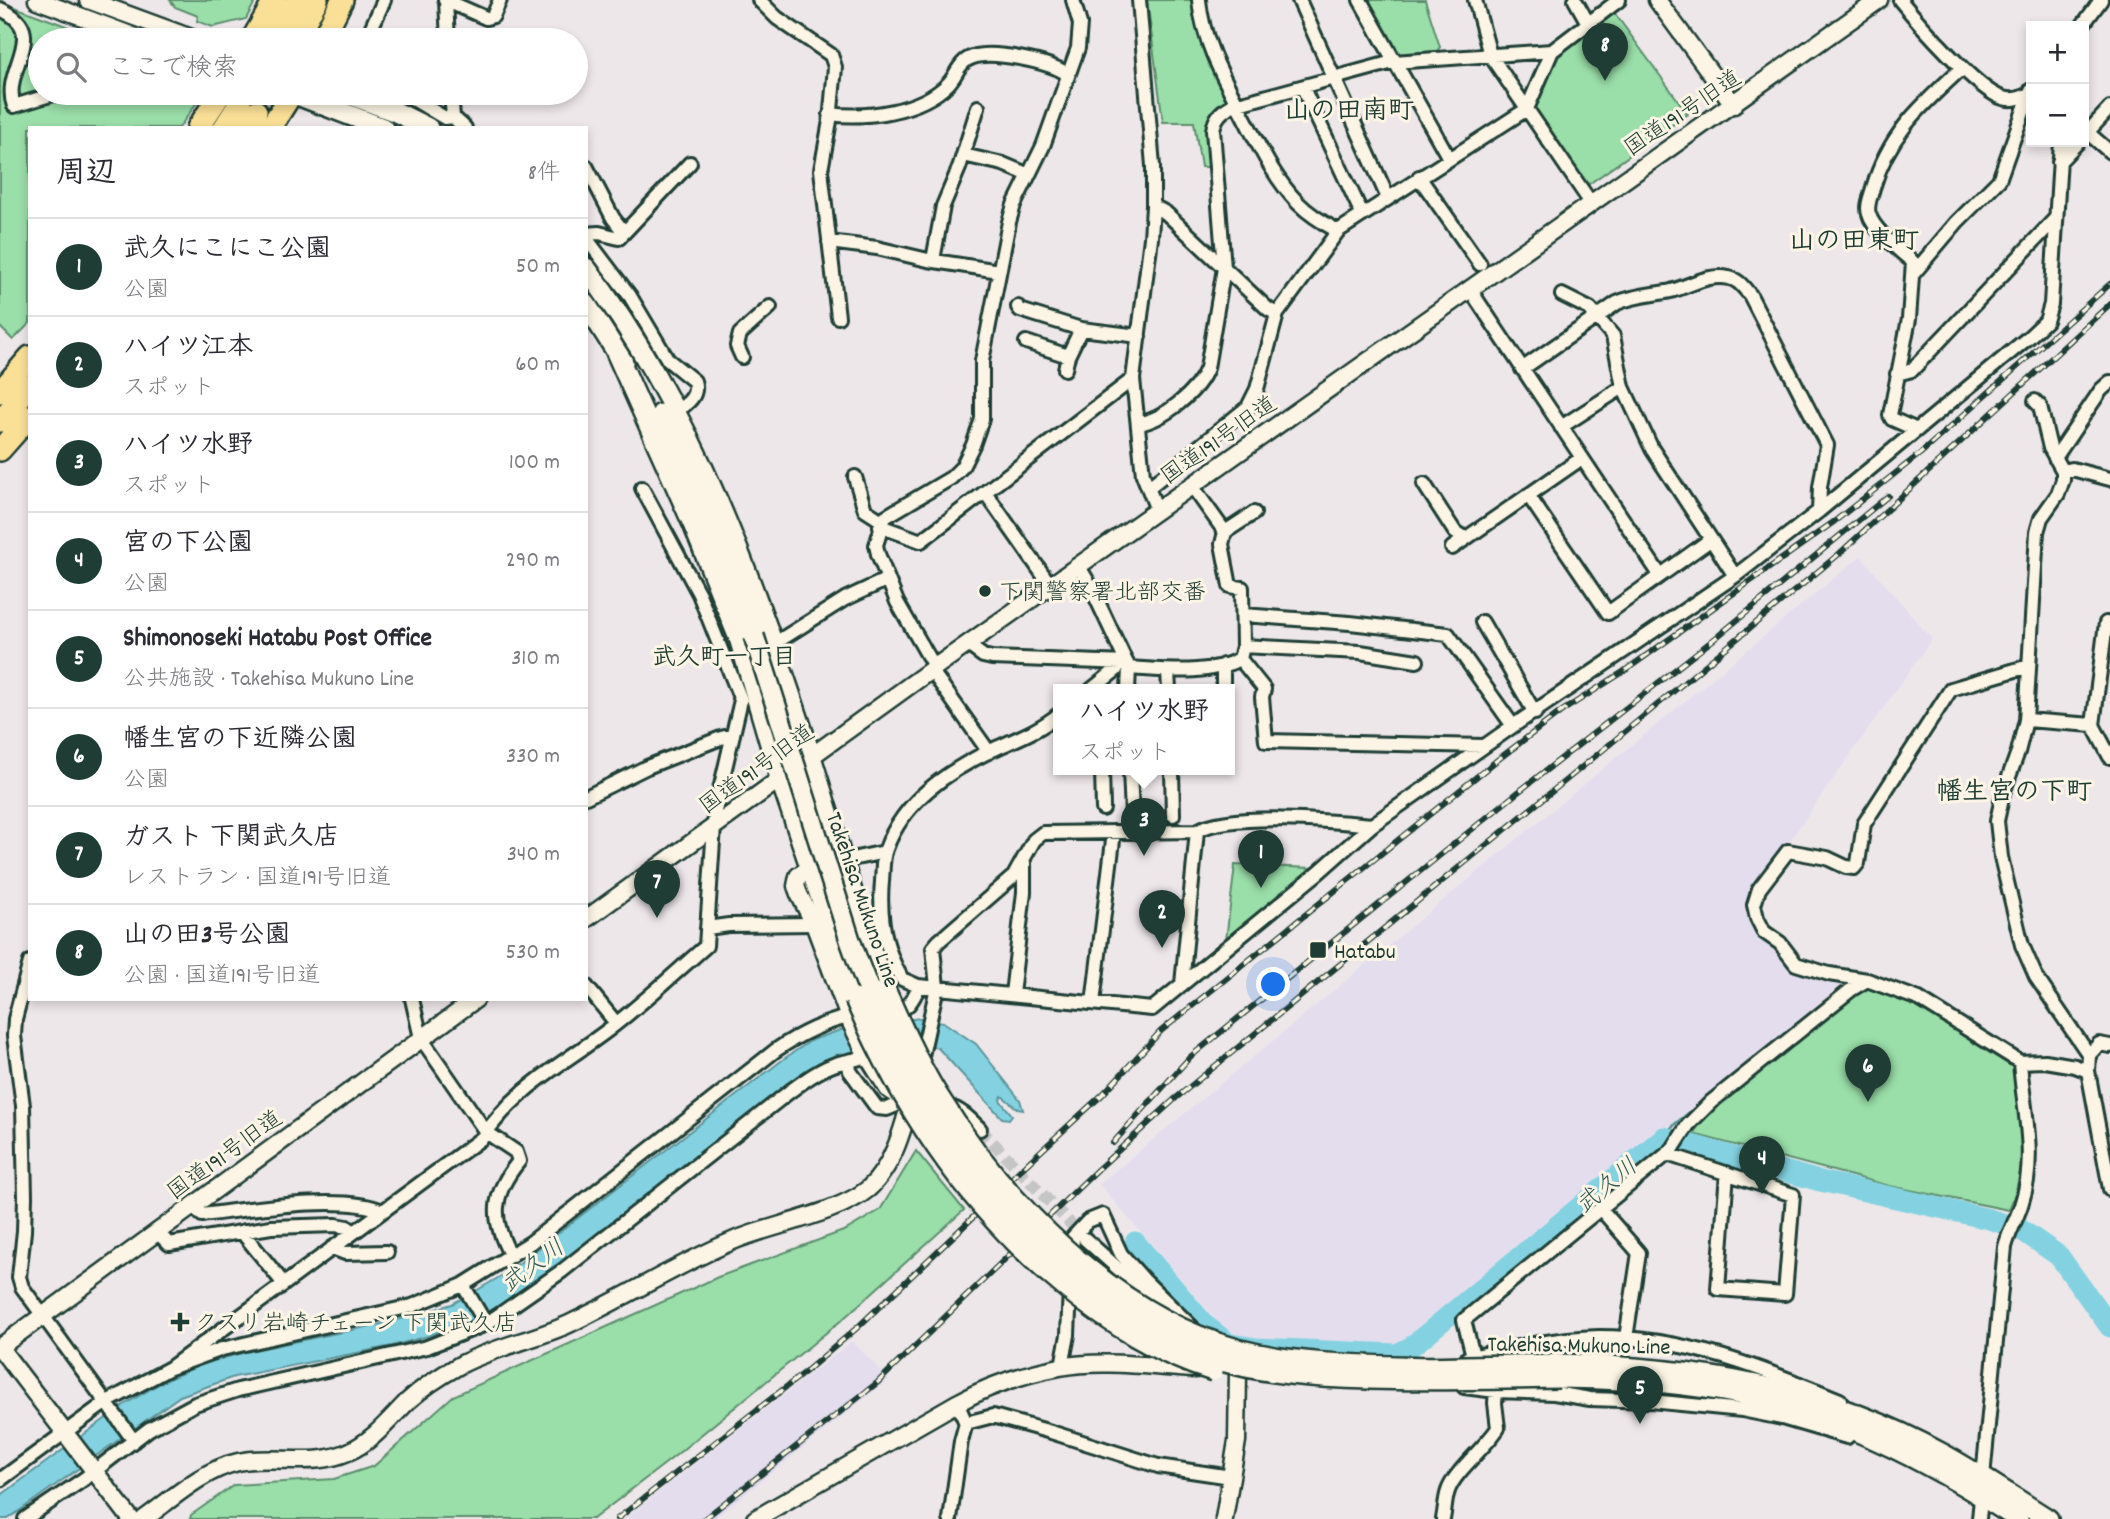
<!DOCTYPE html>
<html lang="ja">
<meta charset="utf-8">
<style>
body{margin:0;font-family:Dekko,"Klee One",sans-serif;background:#f2f2f3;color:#2b2b33}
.controls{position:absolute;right:21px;top:21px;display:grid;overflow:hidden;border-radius:0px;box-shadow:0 4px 10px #0003}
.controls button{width:63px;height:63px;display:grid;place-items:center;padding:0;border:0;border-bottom:2px solid #e1e1e2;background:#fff;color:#2b2b33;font:35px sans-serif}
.you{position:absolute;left:1274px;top:985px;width:24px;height:24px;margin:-18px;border:5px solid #fff;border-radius:50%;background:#1a73e8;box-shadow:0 0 0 10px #1a73e833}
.badge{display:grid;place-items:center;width:46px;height:46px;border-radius:50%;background:#1f3d34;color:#fff;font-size:23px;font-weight:700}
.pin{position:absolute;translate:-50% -58px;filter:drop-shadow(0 2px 4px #0008)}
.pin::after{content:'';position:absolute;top:37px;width:24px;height:21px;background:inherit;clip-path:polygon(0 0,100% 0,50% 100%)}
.popup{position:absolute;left:1053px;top:684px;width:182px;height:91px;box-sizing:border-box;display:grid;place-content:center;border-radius:0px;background:#fff;filter:drop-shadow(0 2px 5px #0005);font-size:23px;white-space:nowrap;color:#7c7c81}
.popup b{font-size:26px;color:#2b2b33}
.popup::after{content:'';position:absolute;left:50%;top:100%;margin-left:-14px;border:14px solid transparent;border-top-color:#fff}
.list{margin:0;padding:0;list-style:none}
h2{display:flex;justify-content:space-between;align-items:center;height:91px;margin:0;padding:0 28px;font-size:30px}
h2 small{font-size:23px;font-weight:400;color:#7c7c81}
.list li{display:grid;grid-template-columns:46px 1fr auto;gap:21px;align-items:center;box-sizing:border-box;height:98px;padding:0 28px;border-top:2px solid #e1e1e2}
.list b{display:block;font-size:26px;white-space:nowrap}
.list p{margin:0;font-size:23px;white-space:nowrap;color:#7c7c81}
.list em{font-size:23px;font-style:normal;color:#7c7c81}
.icon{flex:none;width:38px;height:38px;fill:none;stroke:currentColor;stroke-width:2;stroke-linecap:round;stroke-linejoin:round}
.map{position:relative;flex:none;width:2110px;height:1519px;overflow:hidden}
.search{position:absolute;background:#fff;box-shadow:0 4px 10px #0003;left:28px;top:28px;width:560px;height:77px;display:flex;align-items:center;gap:18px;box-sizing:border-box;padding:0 24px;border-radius:38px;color:#7c7c81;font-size:26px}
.panel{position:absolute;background:#fff;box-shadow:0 4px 10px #0003;left:28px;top:126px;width:560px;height:875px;border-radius:0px}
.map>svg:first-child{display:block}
</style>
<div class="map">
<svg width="2110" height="1519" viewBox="0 0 2110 1519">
<rect width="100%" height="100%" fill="#eee7ea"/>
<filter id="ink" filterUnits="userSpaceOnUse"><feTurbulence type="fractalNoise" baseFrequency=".0143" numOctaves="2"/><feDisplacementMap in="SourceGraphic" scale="14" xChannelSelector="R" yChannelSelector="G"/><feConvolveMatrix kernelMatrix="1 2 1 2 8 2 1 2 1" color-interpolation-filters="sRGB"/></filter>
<g filter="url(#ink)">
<path fill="#e4ddee" d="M1861 556 1932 639 1784 849 1752 906 1784 952 1846 981 1404 1343 1394 1348 1384 1349 1229 1335 1099 1184Z
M852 1341 889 1379 714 1519H624Z"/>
<path fill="#9adea9" stroke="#5c8e6e" stroke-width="2" d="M170 0H256L246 19 213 27 197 21 198 16 175 7Z
M1147 0H1193L1204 49 1226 101 1213 167H1201L1194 122H1163Z
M1364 0H1425L1440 47 1437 51 1396 55Z
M12 6 66 26 96 40H40V93H197L200 98 179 128H30V323L13 340 0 327V10Z
M1613 11 1688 114 1586 186 1534 110 1558 51Z
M1235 865 1313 868 1226 940Z
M1865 988C1921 996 1966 1034 2012 1065 2015 1081 2020 1097 2022 1113 2026 1145 2021 1181 2009 1210L1890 1186 1693 1134 1713 1106 1855 993Z
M916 1151 964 1210 843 1319 675 1456 593 1519H190L191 1515 234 1485 334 1479 374 1466 453 1396 718 1277 846 1230 880 1210Z"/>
<path fill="#84d2e1" stroke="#5c969c" stroke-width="2" d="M920 1018 943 1022 976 1044 1020 1100 1023 1110 1018 1109 1002 1096 1000 1100 1012 1115 1009 1119 1002 1118 938 1048 922 1044H892L837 1056 797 1076 548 1274 502 1305 468 1321 428 1336 392 1346 234 1377 180 1396 8 1519H0V1496L124 1405 164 1381 200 1365 245 1352 381 1324 423 1313 452 1304 474 1292 508 1272 785 1058 812 1040 841 1030Z"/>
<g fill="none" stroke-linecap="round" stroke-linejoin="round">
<path stroke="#5c969c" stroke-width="3.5" d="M1664 1137 1674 1125 1822 1006"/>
<path stroke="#84d2e1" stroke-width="21" d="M1135 1242 1205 1325 1229 1344 1255 1348 1397 1354 1411 1347 1664 1137 1816 1180 1989 1219 2020 1229 2059 1256 2110 1327"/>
<path stroke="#c5c5c6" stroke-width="12" stroke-dasharray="12 6" stroke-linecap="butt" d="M980 1129 1084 1238"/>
<path stroke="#c5c5c6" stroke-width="21" stroke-dasharray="21 10" stroke-linecap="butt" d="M256 111 266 93"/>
<g stroke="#1f3d34" stroke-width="18">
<path id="minor" d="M445 0 486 18 493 16 500 0
M759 0 777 18 831 55 835 67 830 121 821 170 838 317
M1139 0 1153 166V206L1151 238 1133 379 1143 475 1157 510
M1199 0C1203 44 1226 82 1246 121 1261 150 1275 179 1298 203 1310 215 1323 223 1338 231
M1299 0 1388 198
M1360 0 1449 158
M1475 0 1490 55 1591 203
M1575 0 1588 23
M1900 0C1917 21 1979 92 2003 98 2012 101 2021 98 2029 94
M446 1 448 40
M0 9C53 32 0 69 14 106L57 93
M2082 26 2101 0
M366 40 384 0
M1303 88 1362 214
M403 93 445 118 453 117
M451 93 453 117 465 128
M830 114C866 119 920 112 948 84 957 75 959 61 973 57 992 50 1051 62 1067 74
M2087 132 2110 152
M2084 136 2110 108
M963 155 1003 164 1029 175
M2059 162 2078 142
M586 166 613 218 623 231
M1419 177 1480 264
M1153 206 1166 213 1268 309 1277 314
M586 234 599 233 619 238 690 163
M586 238 630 296 668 360 694 381C699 396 687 404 675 412
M829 242 877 248 928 260 999 271
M933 260 943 206 959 168 978 107
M1913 274 1957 222 1999 180 2031 90
M1469 288 1660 575
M1562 295 1590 309 1613 336 1623 387 1652 449 1735 576
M1018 307 1020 310 1081 329 1139 336
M1026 342 1068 356
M742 357 737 346 740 334 770 307
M1065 369 1068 356 1081 329
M1522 369 1617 303C1635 295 1652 295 1671 291 1690 286 1709 273 1729 278 1739 280 1743 287 1750 295L1827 445 1820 487 1819 511
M1897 374 1912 370 2056 218
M2035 401 2040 406 2050 448 2063 471V480L2058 494 2041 518 2037 532 2026 720 2018 752 2003 793 1997 821 2001 857 2022 945 2036 977 2089 1055 2088 1071 2110 1189
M1138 424C1163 420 1198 392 1207 368L1224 268 1213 130C1215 118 1220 112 1231 106L1393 62 1552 51
M1561 427 1623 387
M1917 430 1892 419 1890 415 1909 319 1913 262C1900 251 1873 230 1869 214 1866 206 1871 196 1873 188 1889 133 1922 105 1962 68
M2055 458 2101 390 2110 382
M2063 471 2072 469 2110 479
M855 477 865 510 882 521
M1424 484 1455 532 1464 538
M1148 488 1248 407 1257 389 1277 314 1338 231 1527 109 1552 51 1619 0
M985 492 1051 586
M1528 495 1608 613 1710 540
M880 526 921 541 1133 379
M1225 532 1254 513
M1452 548 1582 458
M1079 567 1090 585 1129 668C1165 670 1208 676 1240 659L1243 646 1242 588 1230 586 1222 544 1225 532 1192 486
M1243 615 1350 623 1448 634 1513 726
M1482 622 1535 713
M780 640 845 599 888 579
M968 645 983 656 992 658 1127 663
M1243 646 1360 652 1417 661
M1240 659 1264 689 1262 697 1266 741 1484 746
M1223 665V690
M2029 666 1951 689 1864 824 1858 863 1854 868 1846 867 1827 858 1788 851 1759 889 1754 905 1757 918 1764 932 1780 943 1796 964 1829 974 1867 980 1919 999 2020 1062 2045 1061 2075 1066 2088 1071
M935 668 897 602 878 554 876 545 885 517 951 478 962 467 973 445 982 419V361L1009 222 1014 205 1043 146 1078 48 1080 24 1073 0
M931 670 989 752
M1168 671 1169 690
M1091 690 1116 670 1119 664
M1128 690 1129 668
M1058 715C1038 731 1016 739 992 750 948 771 903 801 886 849 882 859 883 871 882 881 879 915 885 950 902 979L918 986 1152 1009 1319 872 1372 825 1513 726 1735 576 1819 511 2029 337 2046 321 2051 304 2061 142
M2026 720 2093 725 2110 757
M2093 725 2106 623
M1102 770 1103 809
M1130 770 1132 814
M1172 770 1173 815
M586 797 647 767 721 738 733 735
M842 861 885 852
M707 928 729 925 814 924
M30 962 15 1019 14 1036 23 1106 25 1197 24 1231 19 1277 22 1287 134 1441
M1182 984 1197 831
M586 986 616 1023
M1012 994 1024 892V862
M412 999 421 1038 486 1132 516 1152 519 1161C492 1194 490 1218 511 1256
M1093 1003 1114 832
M891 1013C907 1011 913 1000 919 986
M2089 1055 2099 1044 2110 1046
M849 1063 850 1071 877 1108 887 1109 912 1099
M920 1065 937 987 933 948 939 941 1014 876 1034 840 1043 833 1197 831C1228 812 1333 821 1372 825
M947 1106C961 1109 970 1119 980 1129
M1667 1154 1793 1195 1785 1294 1718 1289 1727 1173
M192 1205 202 1215C245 1210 344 1193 382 1211
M1600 1208 1639 1253 1626 1338
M156 1231 169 1244 271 1227 336 1225 347 1227 354 1232
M244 1231 246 1237 284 1284
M1085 1239 1154 1301
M332 1248 345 1253 387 1252
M1072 1256 1073 1237 1088 1221 1103 1215 1121 1254 1144 1280 1192 1327
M463 1285 486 1324
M1467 1358C1511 1348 1554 1338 1599 1337 1684 1337 1762 1368 1840 1400
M1062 1366 1068 1335 1070 1288
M170 1368 482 1138C519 1085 559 1067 608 1030 642 1004 674 974 706 946L715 811 741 700 699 594 642 488
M1464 1387 1496 1391 1554 1393 1590 1399 1651 1401 1742 1410 1782 1418 1847 1437
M966 1423 993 1416 1051 1432 1158 1466 1231 1477
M0 1480 105 1403 170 1368 222 1349 412 1306 463 1285 530 1243 776 1050C798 1035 829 1019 856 1016
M25 1519 84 1479 149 1429 195 1404 238 1390 427 1347 486 1324 562 1271 789 1092C804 1081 821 1068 839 1063 849 1061 858 1059 867 1056
M950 1519 961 1441 966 1423 957 1403
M1443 1519C1445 1510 1445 1499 1448 1491 1454 1472 1486 1447 1498 1428L1495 1403 1496 1391 1473 1356 1464 1320 1672 1150 1688 1125 1711 1102 1852 989 1867 980
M1979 1519 2005 1247C2009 1231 2018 1217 2022 1202 2037 1156 2023 1108 2020 1062"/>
</g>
<g stroke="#1f3d34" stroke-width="21">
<path id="tertiary" d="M37 0 144 40
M88 0 197 40
M1657 0 1734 105
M586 919 931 670 1879 0
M0 1347 476 999
M0 1348 131 1519
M144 1519C173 1498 203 1470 238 1462 275 1454 312 1468 348 1452 373 1441 389 1420 408 1401 423 1387 442 1375 460 1365 494 1347 534 1340 569 1324 625 1298 677 1264 735 1240 772 1225 839 1213 868 1189 893 1167 903 1129 911 1099L899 1096 888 1089 865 1052 851 1023 814 924 799 894 796 886 798 876 810 868
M755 1519 957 1403C990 1385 1023 1374 1060 1367 1102 1359 1154 1367 1196 1369
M1224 1519 1237 1441 1238 1371"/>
</g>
<g stroke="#1f3d34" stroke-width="24">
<path id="secondary" d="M292 93 383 128
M346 93 394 111 428 128
M586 268C694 412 756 587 811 757 836 835 856 913 885 989
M586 304 623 362
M616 352 693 524 740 641 780 778 855 999
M661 414 710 523 754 636
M1557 1364C1695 1367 1821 1387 1943 1454 1979 1474 2013 1497 2048 1519
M1559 1378C1614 1379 1669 1381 1723 1391 1831 1410 1927 1460 2018 1519"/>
</g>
<g stroke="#1f3d34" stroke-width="26">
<path id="trunk" d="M279 34 297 0
M252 40 275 0
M295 40 317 0
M322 40 342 0
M198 128 221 93
M224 128 240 103
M245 128 256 111
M270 128 292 93
M0 392 30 357
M0 421 30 386
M0 450 30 416"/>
</g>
<use href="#minor" stroke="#fcf5e5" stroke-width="12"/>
<use href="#tertiary" stroke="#fcf5e5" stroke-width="16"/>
<use href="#secondary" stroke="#fcf5e5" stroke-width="19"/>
<use href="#trunk" stroke="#fadf96" stroke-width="21"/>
<g stroke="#1f3d34" stroke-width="6">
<path id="rail" d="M1113 1143 1190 1057 1517 793 1718 636 1888 496
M617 1519 804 1373 858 1327 987 1204 1017 1173 1103 1094 1161 1031 1496 761 1562 711 1623 672 1835 521 1921 453 2110 284
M704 1519 877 1383 1098 1169 1176 1098 1598 754 1839 554 2110 304"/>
</g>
<use href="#rail" stroke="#fcf5e5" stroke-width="3.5" stroke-dasharray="10" stroke-linecap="butt"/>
<g stroke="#1f3d34" stroke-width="24" stroke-linecap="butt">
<path id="secondary-bridge" d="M754 636 850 940C899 1080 969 1190 1085 1284 1099 1294 1112 1308 1126 1317 1152 1334 1183 1348 1212 1358 1262 1374 1317 1378 1369 1379 1432 1381 1495 1379 1559 1378
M885 989C901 1025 917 1061 937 1094 1003 1201 1113 1315 1237 1349 1301 1366 1367 1365 1432 1367
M855 999C903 1110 971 1211 1066 1288 1111 1324 1157 1354 1213 1371
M1420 1367 1557 1364"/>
</g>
<use href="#secondary-bridge" stroke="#fcf5e5" stroke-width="19"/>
</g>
</g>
<g fill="#1f3d34" stroke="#fcf5e5" stroke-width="2.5">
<circle cx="985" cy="591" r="7"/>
<rect x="1309" y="941" width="18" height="18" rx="3.5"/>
<path d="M176.5 1311.5h7v7h7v7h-7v7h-7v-7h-7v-7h7z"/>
</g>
<g text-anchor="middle" stroke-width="6" stroke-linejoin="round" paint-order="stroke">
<g font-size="23" fill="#1f3d34" stroke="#fcf5e5">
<text transform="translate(1682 112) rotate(-34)" y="8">国道191号旧道</text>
<text transform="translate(1218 439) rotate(-35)" y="8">国道191号旧道</text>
<text transform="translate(756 768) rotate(-36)" y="8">国道191号旧道</text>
<text transform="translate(864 899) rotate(71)" y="8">Takehisa Mukuno Line</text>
<text transform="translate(224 1154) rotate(-36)" y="8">国道191号旧道</text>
<text transform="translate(1579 1344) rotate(1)" y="8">Takehisa Mukuno Line</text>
</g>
<g font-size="23" fill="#1f3d34" stroke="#fcf5e5" text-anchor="start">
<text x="999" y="599">下関警察署北部交番</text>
<text x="1334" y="958">Hatabu</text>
<text x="194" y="1330">クスリ岩崎チェーン 下関武久店</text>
</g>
<g font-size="24" font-weight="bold" fill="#1f3d34" stroke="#fcf5e5">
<text x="724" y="664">武久町一丁目</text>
</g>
<g font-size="24" font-style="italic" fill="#335b57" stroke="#fcf5e5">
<text transform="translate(1606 1185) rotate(-40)" y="8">武久川</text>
<text transform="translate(532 1265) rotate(-37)" y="8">武久川</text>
</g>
<g font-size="26" font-weight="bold" fill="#1f3d34" stroke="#fcf5e5">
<text x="1349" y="118">山の田南町</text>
<text x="1854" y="248">山の田東町</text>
<text x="2014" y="799">幡生宮の下町</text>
</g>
</g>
</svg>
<div class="controls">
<button>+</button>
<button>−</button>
</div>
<div class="you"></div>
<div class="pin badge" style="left:1261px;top:888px">1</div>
<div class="pin badge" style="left:1162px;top:948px">2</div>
<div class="pin badge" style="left:1144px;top:856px">3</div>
<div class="popup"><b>ハイツ水野</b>スポット</div>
<div class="pin badge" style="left:1762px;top:1194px">4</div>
<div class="pin badge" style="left:1640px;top:1424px">5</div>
<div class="pin badge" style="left:1868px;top:1102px">6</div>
<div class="pin badge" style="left:657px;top:918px">7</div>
<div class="pin badge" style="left:1605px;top:81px">8</div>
<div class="search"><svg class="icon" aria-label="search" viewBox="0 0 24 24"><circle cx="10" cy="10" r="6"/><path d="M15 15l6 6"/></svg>ここで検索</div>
<section class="panel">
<h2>周辺<small>8件</small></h2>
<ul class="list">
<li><span class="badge">1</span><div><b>武久にこにこ公園</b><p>公園</p></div><em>50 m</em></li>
<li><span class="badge">2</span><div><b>ハイツ江本</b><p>スポット</p></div><em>60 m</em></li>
<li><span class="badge">3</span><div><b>ハイツ水野</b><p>スポット</p></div><em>100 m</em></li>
<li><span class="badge">4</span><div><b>宮の下公園</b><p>公園</p></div><em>290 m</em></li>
<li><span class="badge">5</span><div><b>Shimonoseki Hatabu Post Office</b><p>公共施設 · Takehisa Mukuno Line</p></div><em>310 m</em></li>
<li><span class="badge">6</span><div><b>幡生宮の下近隣公園</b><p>公園</p></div><em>330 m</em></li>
<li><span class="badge">7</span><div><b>ガスト 下関武久店</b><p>レストラン · 国道191号旧道</p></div><em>340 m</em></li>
<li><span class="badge">8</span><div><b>山の田3号公園</b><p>公園 · 国道191号旧道</p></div><em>530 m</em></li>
</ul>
</section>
</div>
